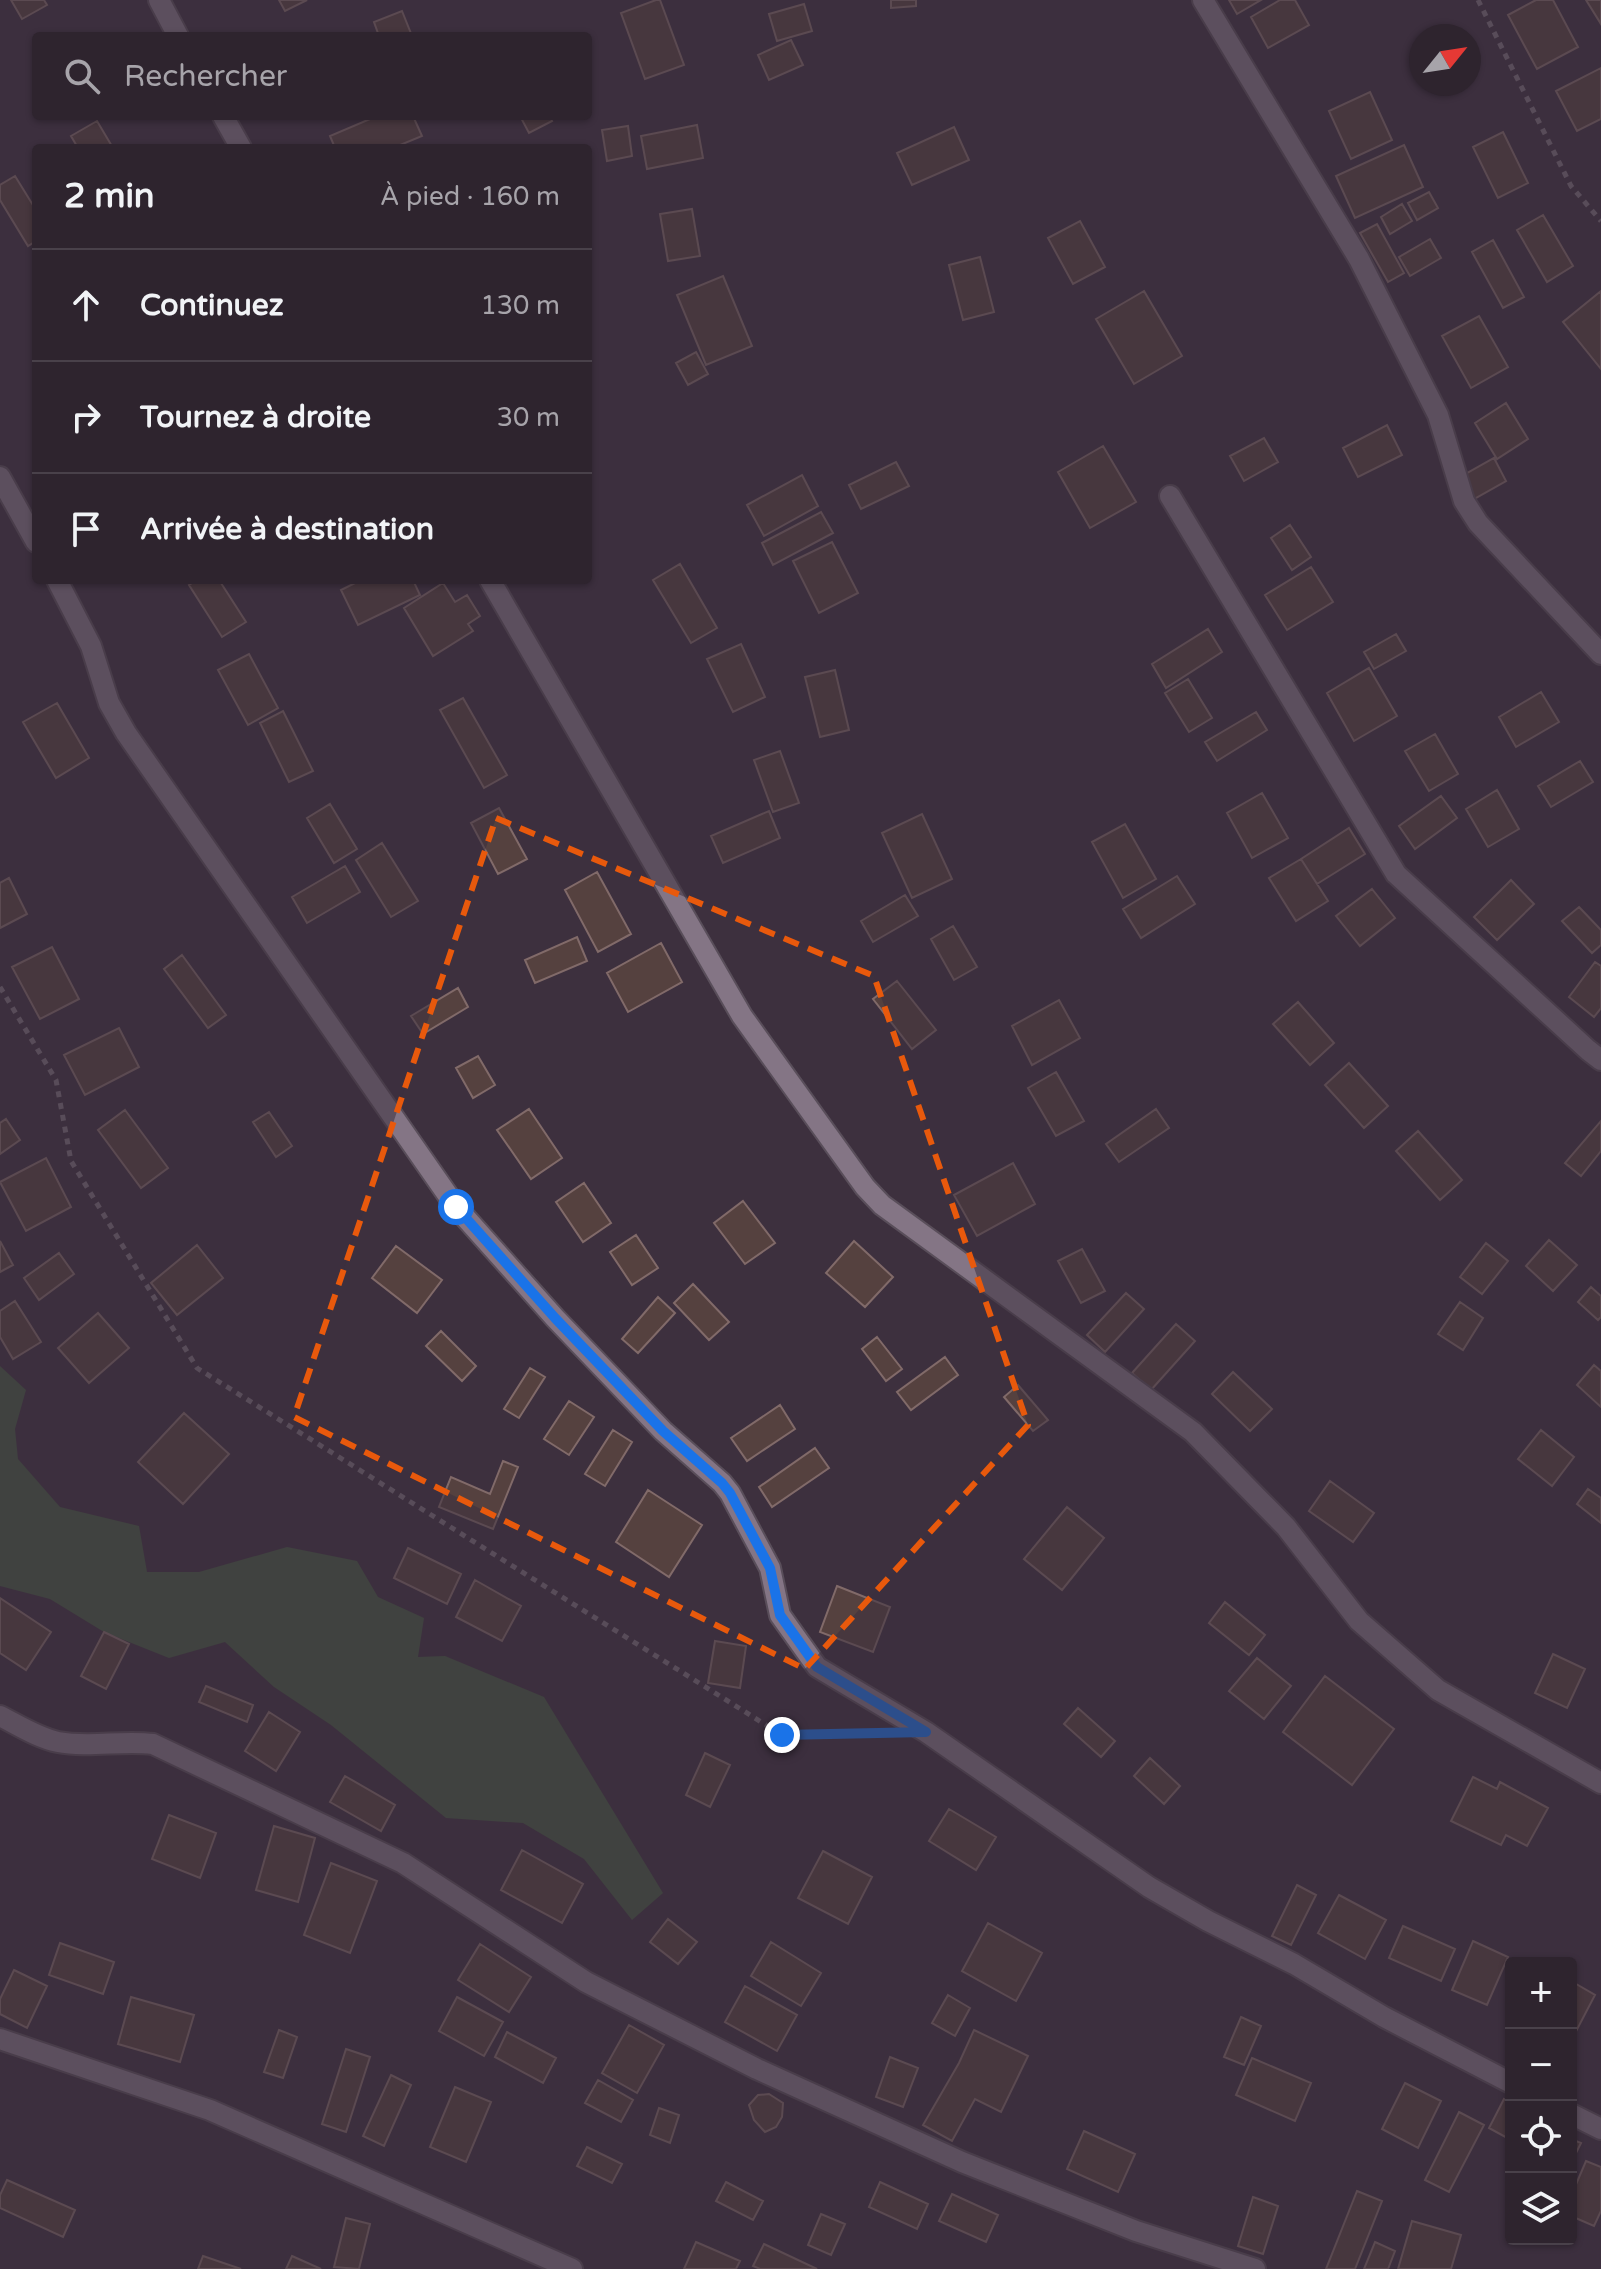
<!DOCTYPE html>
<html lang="fr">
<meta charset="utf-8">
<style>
body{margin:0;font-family:"Varela Round",sans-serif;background:#3a303a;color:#f1f3f6}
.controls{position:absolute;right:24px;bottom:24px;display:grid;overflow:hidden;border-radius:8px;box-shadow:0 2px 6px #0004}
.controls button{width:72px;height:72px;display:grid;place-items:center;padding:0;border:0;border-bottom:2px solid #49414a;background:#2e242e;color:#f1f3f6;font:40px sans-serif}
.compass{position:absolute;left:1409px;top:24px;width:72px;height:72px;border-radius:50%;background:#2e242e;box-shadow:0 2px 6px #0004;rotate:60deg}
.stop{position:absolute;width:24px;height:24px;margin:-18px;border:6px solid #1a73e8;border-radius:50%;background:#fff}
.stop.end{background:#1a73e8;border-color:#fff;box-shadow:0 2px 8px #0008}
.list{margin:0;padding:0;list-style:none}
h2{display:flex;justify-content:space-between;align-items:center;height:104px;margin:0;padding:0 32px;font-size:34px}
h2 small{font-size:26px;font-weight:400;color:#a7a4aa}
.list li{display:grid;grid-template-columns:52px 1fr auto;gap:24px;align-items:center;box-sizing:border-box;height:112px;padding:0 32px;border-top:2px solid #49414a}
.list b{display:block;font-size:30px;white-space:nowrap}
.list em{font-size:26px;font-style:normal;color:#a7a4aa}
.icon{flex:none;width:44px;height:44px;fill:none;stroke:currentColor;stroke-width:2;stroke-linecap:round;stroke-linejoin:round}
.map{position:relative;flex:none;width:1601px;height:2269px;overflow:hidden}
.search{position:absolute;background:#2e242e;box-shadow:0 2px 6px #0004;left:32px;top:32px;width:560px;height:88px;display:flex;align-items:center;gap:20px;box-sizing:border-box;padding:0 28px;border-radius:8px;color:#a7a4aa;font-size:30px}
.panel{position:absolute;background:#2e242e;box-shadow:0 2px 6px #0004;left:32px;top:144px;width:560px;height:440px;border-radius:8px}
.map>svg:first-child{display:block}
</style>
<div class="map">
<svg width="1601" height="2269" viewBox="0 0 1601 2269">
<rect width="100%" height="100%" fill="#3d303e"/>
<path fill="#455a43" d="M0 1366 26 1390 15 1429 18 1459 60 1507 139 1526 147 1572H199L287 1547 357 1561 378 1597 424 1618 418 1657 445 1656 544 1697 663 1893 632 1920 584 1859 523 1823 446 1818 331 1725 274 1687 225 1642 169 1658 104 1632 50 1599 0 1586Z"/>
<path fill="#55413f" stroke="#816a69" stroke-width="2" d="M11 0H44L47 5 22 19Z
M279 0H307L285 11Z
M656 0H660L684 65 645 79 621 13Z
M891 0H916V6L891 8Z
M1229 0H1261L1237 14Z
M1280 0H1295L1309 25 1268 48 1251 17Z
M1536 0H1553L1578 47 1537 69 1508 15Z
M1586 0H1601V24Z
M804 4 812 31 777 41 769 14Z
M402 11 412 36H379L374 22Z
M791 40 803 65 769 80 758 55Z
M1601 68V119L1577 131 1556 91Z
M1370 92 1392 140 1351 159 1329 111Z
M377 116H413L422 136 393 148H335L330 136Z
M520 116H549L552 121 529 133Z
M97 121 113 148H78L71 136Z
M697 125 703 158 647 169 641 136Z
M628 126 632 156 607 161 602 130Z
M954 127 969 160 912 185 897 153Z
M1503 132 1528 183 1498 198 1473 147Z
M1404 145 1423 187 1355 218 1336 176Z
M15 176 36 210V241L28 246 0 200V185Z
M1429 192 1438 208 1417 220 1408 203Z
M1402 204 1412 221 1390 234 1381 217Z
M692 209 700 256 668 261 660 214Z
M1543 215 1573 266 1547 282 1517 230Z
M1080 221 1105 267 1073 284 1048 238Z
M1377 224 1404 273 1388 282 1360 233Z
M1430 239 1441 258 1410 276 1399 257Z
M1493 240 1524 297 1503 308 1472 252Z
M980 257 994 312 963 320 949 265Z
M723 276 752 346 706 365 677 295Z
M1144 291 1182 356 1134 384 1096 319Z
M1601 291V369L1563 322Z
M1479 316 1508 367 1471 388 1442 336Z
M696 352 708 374 688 385 676 363Z
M1506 403 1528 439 1497 459 1475 423Z
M1387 425 1402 455 1358 477 1343 448Z
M1264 438 1278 462 1244 481 1230 456Z
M1103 446 1136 502 1090 528 1058 472Z
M1494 458 1506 481 1474 499 1462 476Z
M896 462 909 486 861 509 849 485Z
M802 475 818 506 764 536 747 505Z
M821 512 833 533 773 565 762 543Z
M1290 525 1311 557 1292 570 1271 538Z
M832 542 858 593 819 613 793 561Z
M680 564 717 628 691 643 653 580Z
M1311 567 1333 602 1287 630 1265 595Z
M197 580H219L246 622 222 637 189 585Z
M361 580H413L420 595 358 625 341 590Z
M443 583 455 602 467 595 480 616 468 624 473 631 433 656 404 608Z
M1208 629 1222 652 1166 688 1152 664Z
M1396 634 1406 651 1374 669 1364 652Z
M741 644 765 697 733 712 707 659Z
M249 654 278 708 248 725 218 670Z
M1369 668 1397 716 1354 741 1327 693Z
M835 670 849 730 820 737 805 677Z
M1188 679 1212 718 1189 732 1165 693Z
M1541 692 1559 722 1516 747 1499 717Z
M463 698 507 775 484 788 440 710Z
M57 703 89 758 56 778 23 722Z
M283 711 313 771 289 782 260 723Z
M1256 712 1267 730 1217 761 1205 742Z
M1435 734 1458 774 1429 791 1405 751Z
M780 751 799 803 773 812 754 760Z
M1580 761 1593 782 1551 807 1538 786Z
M1497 790 1519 829 1488 847 1466 809Z
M1262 793 1288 838 1252 858 1227 813Z
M1441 796 1457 818 1415 849 1399 826Z
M330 804 357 849 334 863 307 818Z
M499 808 527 859 498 874 471 823Z
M769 811 780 838 723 863 711 836Z
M922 814 952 879 912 898 882 833Z
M1125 824 1156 879 1123 898 1092 842Z
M1349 828 1365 854 1317 884 1301 859Z
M382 843 418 901 391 917 356 860Z
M1301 859 1328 901 1296 921 1269 878Z
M345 866 360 892 307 923 292 897Z
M597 872 631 934 598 952 565 890Z
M1177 876 1195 904 1141 938 1123 909Z
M9 878 27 914 0 928V883Z
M1511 880 1534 904 1497 940 1474 917Z
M1372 889 1395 918 1360 946 1336 916Z
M905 895 918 916 873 942 861 921Z
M1579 907 1601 930V945L1592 953 1562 921Z
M953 926 977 967 954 980 931 939Z
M577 937 587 961 535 983 525 960Z
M661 943 682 982 628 1012 607 973Z
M52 947 79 999 40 1019 12 967Z
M182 955 226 1015 208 1028 164 969Z
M1595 962 1601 966V1008L1594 1017 1569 997Z
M897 981 936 1030 912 1049 873 999Z
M458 988 468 1007 423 1034 411 1016Z
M1059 1000 1080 1038 1032 1065 1012 1026Z
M1298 1002 1334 1043 1310 1065 1273 1024Z
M119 1028 139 1067 85 1095 64 1055Z
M478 1056 495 1085 473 1098 456 1068Z
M1349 1063 1388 1106 1364 1128 1325 1085Z
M1056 1072 1084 1121 1056 1136 1028 1088Z
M529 1109 562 1158 531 1179 497 1130Z
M1156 1109 1169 1128 1119 1162 1106 1144Z
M125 1110 168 1168 141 1188 98 1130Z
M269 1112 292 1146 276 1157 253 1122Z
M6 1119 20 1140 0 1154V1123Z
M1601 1121V1151L1581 1176 1565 1163Z
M1418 1131 1462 1180 1440 1200 1396 1151Z
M46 1158 71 1207 26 1231 0 1182Z
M1013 1163 1035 1204 977 1236 954 1195Z
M584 1183 611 1223 583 1242 556 1202Z
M743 1201 775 1243 745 1264 714 1223Z
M636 1235 658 1268 632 1285 610 1252Z
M1549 1240 1577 1265 1553 1291 1526 1266Z
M0 1241 13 1265 0 1272Z
M854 1241 893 1277 865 1307 826 1273Z
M1486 1243 1508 1261 1482 1294 1460 1277Z
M197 1245 223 1278 177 1315 151 1283Z
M396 1246 442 1280 417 1313 372 1278Z
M1082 1249 1105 1291 1081 1303 1058 1261Z
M59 1253 74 1274 39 1300 24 1278Z
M693 1284 729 1322 709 1340 674 1303Z
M1591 1287 1601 1296V1317L1598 1320 1578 1302Z
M1126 1293 1144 1309 1105 1352 1087 1335Z
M658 1297 675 1313 638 1353 622 1339Z
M15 1301 41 1342 13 1359 0 1337V1311Z
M1460 1302 1483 1318 1463 1350 1438 1334Z
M98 1313 129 1348 89 1383 58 1348Z
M1176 1324 1195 1341 1151 1390 1132 1373Z
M441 1331 476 1366 462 1381 426 1346Z
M877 1337 902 1369 886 1381 862 1349Z
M945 1357 958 1375 911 1410 897 1392Z
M1594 1365 1601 1371V1407L1577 1385Z
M530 1368 545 1377 519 1418 504 1409Z
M1233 1372 1272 1409 1250 1431 1212 1394Z
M1018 1385 1048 1420 1033 1431 1004 1397Z
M569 1401 594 1417 569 1455 544 1439Z
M780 1405 795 1429 747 1461 731 1438Z
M184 1413 229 1454 183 1504 138 1462Z
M613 1430 632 1442 605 1486 585 1474Z
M1541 1430 1574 1457 1552 1486 1518 1459Z
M815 1448 829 1468 772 1507 759 1487Z
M503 1461 518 1467 493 1529 439 1507 451 1477 490 1494Z
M1330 1481 1374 1513 1353 1542 1309 1511Z
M1588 1489 1601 1498V1523L1577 1504Z
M648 1490 702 1525 669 1577 616 1542Z
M1067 1507 1104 1538 1062 1590 1024 1559Z
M408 1548 461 1574 447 1604 394 1578Z
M475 1580 521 1606 502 1641 456 1617Z
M837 1586 890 1607 873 1652 820 1632Z
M0 1598 51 1632 26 1670 0 1653Z
M1225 1602 1265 1635 1249 1655 1209 1623Z
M104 1632 129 1644 106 1689 81 1676Z
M715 1641 746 1646 740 1688 708 1683Z
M1553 1654 1585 1669 1567 1708 1535 1693Z
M1257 1658 1291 1686 1264 1719 1229 1691Z
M1325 1676 1394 1729 1352 1785 1283 1732Z
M206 1686 253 1705 247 1722 199 1702Z
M1078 1708 1115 1741 1101 1757 1064 1724Z
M269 1712 300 1732 276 1771 245 1751Z
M705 1753 730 1765 710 1807 686 1795Z
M1150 1758 1180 1786 1164 1804 1134 1776Z
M345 1776 395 1805 381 1831 330 1802Z
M1473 1777 1497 1789 1500 1782 1548 1808 1527 1846 1506 1835 1501 1845 1451 1821Z
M949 1809 996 1837 976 1870 929 1841Z
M169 1815 216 1833 200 1878 152 1859Z
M274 1826 315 1838 298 1902 256 1890Z
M522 1850 583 1884 562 1923 501 1890Z
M823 1851 872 1877 848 1924 798 1898Z
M331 1863 377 1881 350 1953 304 1935Z
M1297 1885 1316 1895 1291 1945 1272 1936Z
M1339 1895 1386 1920 1365 1959 1318 1933Z
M668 1919 697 1942 678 1964 650 1942Z
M988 1923 1042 1953 1016 2001 962 1971Z
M1403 1926 1455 1949 1441 1981 1389 1958Z
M1473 1941 1508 1957 1487 2005 1452 1990Z
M771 1942 821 1973 801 2006 751 1976Z
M60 1943 114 1962 103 1994 49 1975Z
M480 1944 531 1977 509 2012 458 1980Z
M14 1970 47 1986 27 2028 0 2014V1999Z
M1571 1981 1595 1995 1572 2039H1571Z
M745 1986 797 2015 777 2051 725 2022Z
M948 1995 970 2008 955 2036 932 2023Z
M131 1997 194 2015 180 2062 118 2044Z
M457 1997 503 2022 484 2056 439 2031Z
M1241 2017 1261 2026 1244 2065 1224 2057Z
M629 2025 664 2045 637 2093 602 2073Z
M279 2030 297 2037 283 2078 264 2072Z
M974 2030 1028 2056 1001 2112 975 2099 952 2141 923 2125 959 2063Z
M507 2032 556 2058 543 2083 495 2057Z
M346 2049 370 2057 346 2132 322 2124Z
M890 2057 918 2068 903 2107 876 2097Z
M1252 2058 1311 2083 1295 2121 1236 2095Z
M391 2075 411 2085 384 2146 363 2136Z
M598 2080 633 2100 621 2122 585 2103Z
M1405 2083 1441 2101 1418 2148 1382 2129Z
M455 2087 491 2102 466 2162 430 2147Z
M769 2094 783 2103 782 2117 776 2127 765 2132 754 2120 749 2105 758 2095Z
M1504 2099 1511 2103V2140L1489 2128Z
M659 2108 679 2115 670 2143 650 2135Z
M1459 2112 1484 2125 1449 2192 1425 2180Z
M1084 2131 1135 2154 1118 2192 1067 2169Z
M1571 2139 1581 2143 1571 2163Z
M587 2147 622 2164 612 2183 577 2166Z
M1586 2161 1601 2167V2211L1594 2226 1571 2216V2196Z
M7 2180 75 2210 63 2237 0 2208V2195Z
M726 2182 763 2201 753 2220 716 2201Z
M880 2182 928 2204 917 2229 869 2207Z
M1357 2191 1382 2201 1355 2269H1326Z
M952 2194 998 2215 986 2242 939 2221Z
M1253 2197 1278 2206 1263 2254 1238 2246Z
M821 2214 845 2224 831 2255 808 2245Z
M346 2218 370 2224 359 2269 334 2267Z
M1412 2221 1461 2235 1451 2269H1398Z
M696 2242 740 2261 736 2269H684Z
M1375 2242 1395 2251 1388 2269H1364Z
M764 2244 817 2269H760L753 2266Z
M203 2256 241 2269H198Z
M292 2256 321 2269H286Z"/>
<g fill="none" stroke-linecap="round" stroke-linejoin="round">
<g stroke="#594e5a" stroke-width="24">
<path id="minor" d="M159 0 178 36
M1203 0 1359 259 1438 415 1464 501 1478 523 1601 654
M223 116 241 148
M0 477 36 542
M1170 496 1396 874 1588 1050 1601 1060
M57 580 91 646 109 703 126 733 456 1207 555 1318 663 1431 722 1483 730 1493 770 1568 780 1615 817 1667 926 1732 1149 1887 1208 1921 1294 1964 1384 2017 1511 2083
M490 580 742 1016 865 1187 882 1205 1193 1432 1286 1527 1359 1621 1438 1690 1601 1783
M0 1716C18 1725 38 1738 58 1742 89 1748 122 1740 153 1744L403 1863 586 1982 757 2069 962 2162 1136 2231 1255 2269
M0 2039 210 2110 572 2269
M1571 2114 1601 2129"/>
</g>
<path stroke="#7a6f7b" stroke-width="5" stroke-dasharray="6 6" stroke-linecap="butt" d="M1478 0 1571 186 1601 221
M0 987 56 1080 71 1161 197 1368 782 1735 869 1734"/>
<use href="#minor" stroke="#847585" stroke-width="20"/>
</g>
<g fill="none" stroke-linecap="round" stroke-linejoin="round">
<path stroke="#1a73e8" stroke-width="10" d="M456 1207 555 1318 663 1431 722 1483 730 1493 770 1568 780 1615 817 1667 926 1732 782 1735"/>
</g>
<path d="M0 0H1601V2269H0ZM496 818 874 976 1028 1425 805 1669 294 1417Z" fill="#3d303e" fill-opacity=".55" fill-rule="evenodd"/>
<path fill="none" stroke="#e8590c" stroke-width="6" stroke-dasharray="16 10" stroke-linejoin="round" d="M496 818 874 976 1028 1425 805 1669 294 1417Z"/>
</svg>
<div class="controls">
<button>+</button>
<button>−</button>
<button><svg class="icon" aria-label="locate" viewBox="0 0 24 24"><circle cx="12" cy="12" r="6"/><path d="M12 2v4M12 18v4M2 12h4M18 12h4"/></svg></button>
<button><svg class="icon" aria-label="layers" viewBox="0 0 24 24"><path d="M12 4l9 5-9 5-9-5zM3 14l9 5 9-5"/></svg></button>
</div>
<svg class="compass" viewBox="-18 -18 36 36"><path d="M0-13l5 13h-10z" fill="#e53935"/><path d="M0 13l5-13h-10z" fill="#a7a4aa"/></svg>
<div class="stop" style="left:456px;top:1207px"></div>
<div class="stop end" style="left:782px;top:1735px"></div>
<div class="search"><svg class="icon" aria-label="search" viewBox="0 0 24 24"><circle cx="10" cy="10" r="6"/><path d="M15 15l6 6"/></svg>Rechercher</div>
<section class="panel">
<h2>2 min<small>À pied · 160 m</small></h2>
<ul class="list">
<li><svg class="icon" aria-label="ahead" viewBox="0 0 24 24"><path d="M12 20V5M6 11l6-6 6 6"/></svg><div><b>Continuez</b></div><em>130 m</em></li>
<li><svg class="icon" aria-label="right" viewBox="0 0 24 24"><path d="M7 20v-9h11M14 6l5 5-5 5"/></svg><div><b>Tournez à droite</b></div><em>30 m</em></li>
<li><svg class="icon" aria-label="arrive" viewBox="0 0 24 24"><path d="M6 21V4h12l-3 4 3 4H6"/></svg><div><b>Arrivée à destination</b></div></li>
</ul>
</section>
</div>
